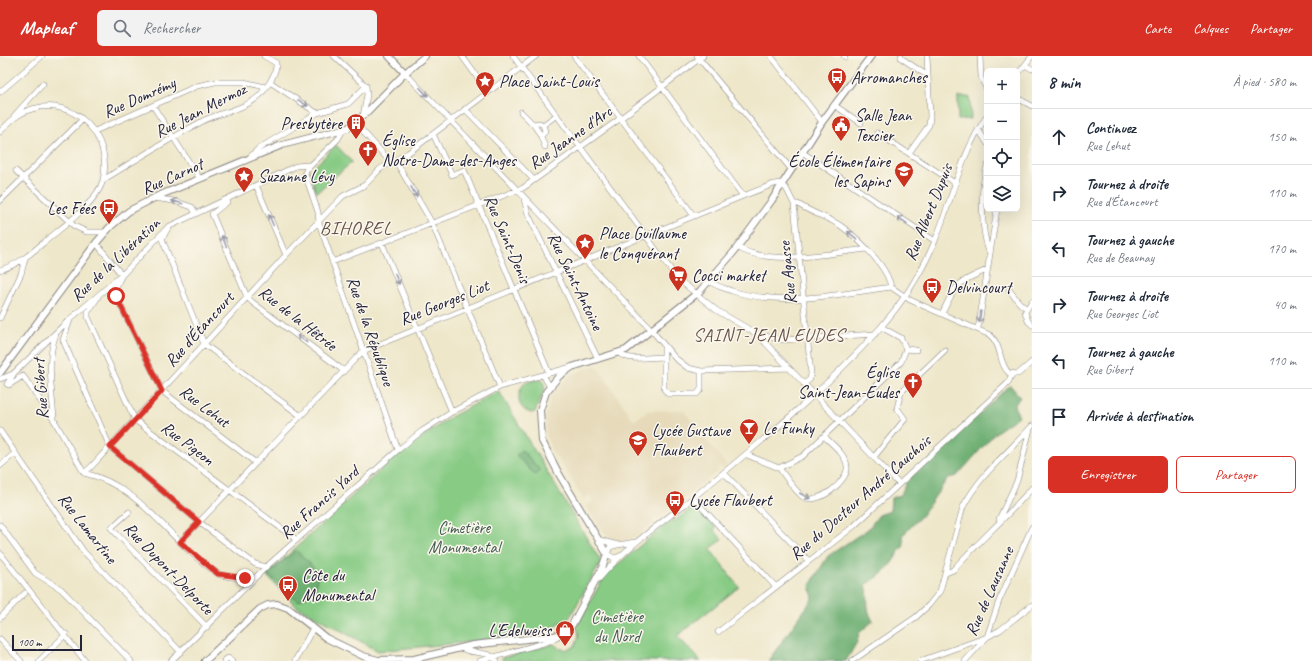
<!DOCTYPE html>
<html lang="fr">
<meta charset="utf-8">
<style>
body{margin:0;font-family:Caveat,sans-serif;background:#f2f2f3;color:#1f2937}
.controls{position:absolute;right:12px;top:12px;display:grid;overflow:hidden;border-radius:6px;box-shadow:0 4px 16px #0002}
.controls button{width:36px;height:36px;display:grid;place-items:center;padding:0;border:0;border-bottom:1px solid #e0e1e3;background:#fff;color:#1f2937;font:20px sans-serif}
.scale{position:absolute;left:12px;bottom:10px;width:70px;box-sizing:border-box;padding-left:4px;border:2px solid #22223b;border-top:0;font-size:11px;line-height:14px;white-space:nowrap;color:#22223b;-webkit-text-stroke:3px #fbf7ec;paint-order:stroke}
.stop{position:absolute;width:12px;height:12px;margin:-9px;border:3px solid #d93025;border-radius:50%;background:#fff}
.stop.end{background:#d93025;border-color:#fff;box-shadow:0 1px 4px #0008}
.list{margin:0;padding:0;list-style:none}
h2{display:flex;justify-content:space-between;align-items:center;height:52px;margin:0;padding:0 16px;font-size:17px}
h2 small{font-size:13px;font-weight:400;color:#747a83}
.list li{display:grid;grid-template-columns:26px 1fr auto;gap:12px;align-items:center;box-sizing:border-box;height:56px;padding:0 16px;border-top:1px solid #e0e1e3}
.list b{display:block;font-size:15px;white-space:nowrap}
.list p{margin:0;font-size:13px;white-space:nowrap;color:#747a83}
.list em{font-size:13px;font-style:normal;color:#747a83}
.actions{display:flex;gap:8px;padding:12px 16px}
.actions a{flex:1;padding:9px 0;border:1px solid #d93025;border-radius:6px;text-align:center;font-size:14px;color:#d93025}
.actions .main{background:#d93025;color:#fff}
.icon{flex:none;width:22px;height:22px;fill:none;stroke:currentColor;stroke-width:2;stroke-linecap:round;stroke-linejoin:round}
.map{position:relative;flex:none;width:1032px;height:605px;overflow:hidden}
header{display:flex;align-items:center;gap:24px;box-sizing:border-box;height:56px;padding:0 20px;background:#d93025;color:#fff}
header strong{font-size:19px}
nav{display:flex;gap:22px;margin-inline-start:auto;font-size:14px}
.search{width:280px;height:36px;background:#f2f2f3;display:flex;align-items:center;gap:10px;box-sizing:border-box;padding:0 14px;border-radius:6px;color:#747a83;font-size:15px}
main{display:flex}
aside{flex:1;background:#fff}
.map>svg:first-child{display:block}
</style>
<header>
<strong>Mapleaf</strong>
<div class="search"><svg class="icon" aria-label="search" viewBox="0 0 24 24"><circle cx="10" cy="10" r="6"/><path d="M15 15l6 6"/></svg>Rechercher</div>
<nav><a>Carte</a><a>Calques</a><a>Partager</a></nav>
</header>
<main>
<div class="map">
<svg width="1032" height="605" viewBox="0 0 1032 605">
<rect width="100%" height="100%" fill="#fbf7ec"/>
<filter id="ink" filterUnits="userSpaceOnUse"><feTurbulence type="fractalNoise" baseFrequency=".025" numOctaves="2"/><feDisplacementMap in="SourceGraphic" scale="8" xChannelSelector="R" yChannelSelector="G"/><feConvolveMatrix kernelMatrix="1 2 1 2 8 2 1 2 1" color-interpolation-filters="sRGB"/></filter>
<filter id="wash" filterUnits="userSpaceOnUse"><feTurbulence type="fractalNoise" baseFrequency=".012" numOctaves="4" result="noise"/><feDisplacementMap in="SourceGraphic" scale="16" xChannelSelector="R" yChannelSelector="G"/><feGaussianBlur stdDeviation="0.9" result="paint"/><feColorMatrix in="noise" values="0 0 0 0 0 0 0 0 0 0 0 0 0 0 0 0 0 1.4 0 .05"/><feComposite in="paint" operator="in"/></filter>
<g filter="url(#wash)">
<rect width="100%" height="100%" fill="#eee7ca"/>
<path fill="#e6daba" d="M596 309 634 365 647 355 683 354 726 409 722 412 720 410 717 412 718 415 658 463 655 461 653 463 654 467 639 479 625 485 612 483 601 474 587 450 593 445 589 439 583 443 564 411 552 395 546 381 545 362 553 337 570 319Z"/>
<path fill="#87cb84" stroke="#547660" d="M958 41H970L971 63 958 64Z
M336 89 352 106 316 137 310 115Z
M538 323 543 325 545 333 535 356 531 357C516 353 516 336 525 327Z
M497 336 500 337 601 506 567 566 559 567 552 574 470 586 378 595 296 550 266 519 398 398 451 361Z
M695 449 716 471 714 474 722 483 710 493 739 531 677 580 701 605H503L501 602 554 588C560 594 566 595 574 591 578 584 581 579 576 571L605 519 671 464 675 465Z"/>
<path fill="#6daf72" stroke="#486856" d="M1010 329 1020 341 1014 350 1019 360 995 377 957 420 948 422 922 459 903 479 904 490C897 496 896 502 891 508 884 517 876 523 866 528 870 544 864 550 873 565L859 577 857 586 846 605H768L813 542 810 529 828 500 868 473 879 459 890 455 891 442 901 439 906 426Z
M522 394 540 414 535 419 516 399Z
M296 494 318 516 315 535 299 545 289 539 286 533 267 519Z"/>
</g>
<g filter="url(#ink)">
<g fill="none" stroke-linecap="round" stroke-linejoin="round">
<g stroke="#888482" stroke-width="6">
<path id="minor" d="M334 0 366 30 367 39 363 60
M462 0 488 36
M513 0 677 222 716 254 757 278 782 284 875 278
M574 0 694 160
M639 0 743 140
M697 0 791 113
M771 0 822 66
M844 0 845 1
M901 0V2L928 20
M980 0 981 22 987 34
M1025 9 1032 13
M405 17 649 271 675 302 688 312 701 315 789 312
M1017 19 1032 0
M270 26 317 57 348 48 366 30
M0 36 42 0
M1017 42 1032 50
M834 49 861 67
M153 50 200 123
M465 53 534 124
M521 56 533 68
M14 60 43 28
M543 69 540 67 533 68 540 78H543L545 75 543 69 557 59
M358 70 387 102 398 109 432 167 500 331
M978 73 987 87
M343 74 338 83 306 114 305 118 318 156 319 167 398 394
M95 75 197 30 215 26H244L265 31
M0 76C9 66 18 57 32 53 75 40 113 81 103 124 98 144 68 167 53 179 34 194 23 207 0 214
M877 77 955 127
M433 78 452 119 464 114 549 317
M540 78 545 91
M802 96 935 185
M909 97 929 69 930 60 927 0
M250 101 258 93 317 57
M987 110C980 132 981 174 989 196
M16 115 74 170 87 176H106
M103 124C135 104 168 84 201 66 219 56 245 54 260 39 267 31 277 18 276 7L264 0
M256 129 286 199
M781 130 786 132 794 148 811 318 810 323 804 328
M154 142 174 145 192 151 196 158
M228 143 227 146 212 158 247 241 252 246 344 315
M524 143 528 158 598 303
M0 145 82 64
M794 148H798C811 157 828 161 841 170 859 183 887 210 891 231L910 244 990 279C1003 291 998 307 1009 317L1018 318 1032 306
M168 172 162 183 204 288 301 360
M96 187 122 219 114 235 116 240 162 335 256 407
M382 187 452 356
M737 191C770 211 831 197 867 193
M332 206 523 132 621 62 703 0
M709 225C715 230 724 232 732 235 783 251 839 238 891 231
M1009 234C1015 240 1018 248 1026 252
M98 241 88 256V261L135 364 297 484
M1032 245 1025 256 1028 265 1032 269
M942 258C955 229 957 226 987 214
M0 262 21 218 25 203
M70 264 63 284 110 391 199 466 255 508 266 511
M977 273 979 268 997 153
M757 278 899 428
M664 291V333L668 338H697L701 333V315
M906 293 916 294
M619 297C628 306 652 301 664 301
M13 319 7 328 9 329 23 320 54 364 84 417C144 431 169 486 217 517 225 523 242 520 252 525
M543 319 550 331
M0 323 13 318 70 263 122 219 168 171 296 110 309 109
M54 363C52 335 46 304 56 278
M0 375 84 496 181 596
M747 399 779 412 803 400 901 306 906 293 901 282 881 271
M874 401 905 363 897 352 901 336 945 294
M0 410 15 397
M779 412C786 421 794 434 803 441 818 450 849 425 847 410 846 399 832 388 825 381
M84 417 91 411 286 199 343 140 365 129 380 113 408 97 536 0
M724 417 809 505
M693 442 776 531
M129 456 111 472 207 571
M999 463 1017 425 1030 373
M0 469 35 517 61 533 131 605
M600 484 618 489 635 486
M180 486 363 295 743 140 774 128 782 127
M617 489 610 491 607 498 614 502 620 500
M0 497 85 605
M946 517 953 514C979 485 1007 461 1032 432
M599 523C626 490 662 467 695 440 759 388 826 333 881 271 903 246 922 216 935 185 952 143 961 97 987 60
M0 562 25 537
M718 576 854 470 1008 327 1012 318
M0 583 21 605
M461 592C471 599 490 594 497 605
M39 605 66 578
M171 605 266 511 398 394 422 375 452 356 500 331 571 311
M224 605 228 602 232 605
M295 605 313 572
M480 605 547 586 558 580
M852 605 916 561 929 549 940 535 963 451C980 418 1008 397 1032 370
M920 605 987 581 1000 574 1032 549
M965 605 987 581 999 545 1032 471"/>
</g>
<g stroke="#888482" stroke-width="8">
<path id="tertiary" d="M389 0 405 17
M0 317 96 187 110 171 129 155 158 140 282 89 348 72 365 58 405 17 425 0
M205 605 260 553 268 549 277 548 288 552 326 582 363 600 378 604 414 603 473 589 554 580 562 578 572 569 602 512 607 498 559 418 542 385 540 354 546 336 559 320 572 311 626 294 700 235 733 197 772 144 822 66 871 0"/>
</g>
<use href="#minor" stroke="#fff" stroke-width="5"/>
<use href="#tertiary" stroke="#fff" stroke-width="6"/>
</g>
<defs><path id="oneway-shaft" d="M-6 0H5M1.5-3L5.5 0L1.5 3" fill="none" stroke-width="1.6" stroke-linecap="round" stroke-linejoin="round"/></defs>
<g stroke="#9c9ca7">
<use href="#oneway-shaft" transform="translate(424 36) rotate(46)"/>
<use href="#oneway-shaft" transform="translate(303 47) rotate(32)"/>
<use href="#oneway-shaft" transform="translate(414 136) rotate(60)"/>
<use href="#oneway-shaft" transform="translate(177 146) rotate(-164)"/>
<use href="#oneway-shaft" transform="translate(271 164) rotate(-113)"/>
<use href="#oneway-shaft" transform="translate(902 164) rotate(-146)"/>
<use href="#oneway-shaft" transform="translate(852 179) rotate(-141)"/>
<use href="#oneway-shaft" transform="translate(224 185) rotate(-113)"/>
<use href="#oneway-shaft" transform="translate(397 223) rotate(68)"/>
<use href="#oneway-shaft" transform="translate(980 261) rotate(98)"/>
<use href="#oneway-shaft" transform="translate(302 283) rotate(-144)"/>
<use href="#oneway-shaft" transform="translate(805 440) rotate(28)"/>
</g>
</g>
<g fill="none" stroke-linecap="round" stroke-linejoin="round" filter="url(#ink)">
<path stroke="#d93025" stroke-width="5" d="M116 240 162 335 110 391 199 466 180 486 218 518 245 522"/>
</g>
<defs>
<g id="bus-pin" transform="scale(1)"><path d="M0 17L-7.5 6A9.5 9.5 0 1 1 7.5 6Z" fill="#c8321e" stroke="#fbf7ec"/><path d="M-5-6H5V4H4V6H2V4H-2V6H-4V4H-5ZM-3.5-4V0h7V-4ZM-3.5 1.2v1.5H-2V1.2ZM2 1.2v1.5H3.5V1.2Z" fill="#fff"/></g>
<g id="sight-pin" transform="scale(1)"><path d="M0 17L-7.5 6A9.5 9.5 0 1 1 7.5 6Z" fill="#c8321e" stroke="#fbf7ec"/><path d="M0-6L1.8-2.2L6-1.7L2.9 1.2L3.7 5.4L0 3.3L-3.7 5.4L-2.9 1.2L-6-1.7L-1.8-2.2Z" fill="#fff"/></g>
<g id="building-pin" transform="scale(1)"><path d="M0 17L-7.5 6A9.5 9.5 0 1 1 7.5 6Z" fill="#c8321e" stroke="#fbf7ec"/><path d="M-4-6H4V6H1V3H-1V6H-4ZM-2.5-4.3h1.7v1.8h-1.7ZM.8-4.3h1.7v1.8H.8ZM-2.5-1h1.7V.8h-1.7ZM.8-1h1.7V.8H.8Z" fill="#fff"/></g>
<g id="civic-pin" transform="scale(1)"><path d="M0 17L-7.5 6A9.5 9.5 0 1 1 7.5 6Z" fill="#c8321e" stroke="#fbf7ec"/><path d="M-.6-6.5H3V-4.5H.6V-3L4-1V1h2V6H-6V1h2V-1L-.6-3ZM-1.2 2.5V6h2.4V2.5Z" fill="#fff"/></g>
<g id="church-pin" transform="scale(1)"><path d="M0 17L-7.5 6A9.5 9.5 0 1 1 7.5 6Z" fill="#c8321e" stroke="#fbf7ec"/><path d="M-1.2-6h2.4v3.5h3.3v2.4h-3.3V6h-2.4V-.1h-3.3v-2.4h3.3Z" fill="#fff"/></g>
<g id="school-pin" transform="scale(1)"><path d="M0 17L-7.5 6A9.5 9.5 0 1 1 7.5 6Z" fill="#c8321e" stroke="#fbf7ec"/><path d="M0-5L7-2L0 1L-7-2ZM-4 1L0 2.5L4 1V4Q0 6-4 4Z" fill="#fff"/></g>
<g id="supermarket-pin" transform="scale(1)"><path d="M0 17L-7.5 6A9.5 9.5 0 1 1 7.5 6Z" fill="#c8321e" stroke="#fbf7ec"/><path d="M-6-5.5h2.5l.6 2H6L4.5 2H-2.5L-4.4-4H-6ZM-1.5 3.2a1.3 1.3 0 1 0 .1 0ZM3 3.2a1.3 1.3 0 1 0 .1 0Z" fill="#fff"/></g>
<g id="bar-pin" transform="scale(1)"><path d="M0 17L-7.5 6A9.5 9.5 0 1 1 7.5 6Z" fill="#c8321e" stroke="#fbf7ec"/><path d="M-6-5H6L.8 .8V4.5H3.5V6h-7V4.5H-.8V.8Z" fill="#fff"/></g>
<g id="shop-pin" transform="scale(1)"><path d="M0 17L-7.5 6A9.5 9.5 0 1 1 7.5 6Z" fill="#c8321e" stroke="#fbf7ec"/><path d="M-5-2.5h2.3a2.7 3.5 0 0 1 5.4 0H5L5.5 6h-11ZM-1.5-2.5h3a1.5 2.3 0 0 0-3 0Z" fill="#fff"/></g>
</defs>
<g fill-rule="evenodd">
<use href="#bus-pin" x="837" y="21"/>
<use href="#sight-pin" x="485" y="25"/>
<use href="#building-pin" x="356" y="67"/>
<use href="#civic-pin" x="841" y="69"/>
<use href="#church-pin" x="368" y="94"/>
<use href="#school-pin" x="904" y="115"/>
<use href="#sight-pin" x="244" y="120"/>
<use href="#bus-pin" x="109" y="152"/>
<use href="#sight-pin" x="585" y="187"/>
<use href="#supermarket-pin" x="678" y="219"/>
<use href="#bus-pin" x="932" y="231"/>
<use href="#church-pin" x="913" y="326"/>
<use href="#bar-pin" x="749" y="372"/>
<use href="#school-pin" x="638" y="384"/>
<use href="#bus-pin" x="675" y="444"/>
<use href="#bus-pin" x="288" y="529"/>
<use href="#shop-pin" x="565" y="574"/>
</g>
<g text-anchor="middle" stroke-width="3" stroke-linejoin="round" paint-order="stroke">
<g font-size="17" fill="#22223b" stroke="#fbf7ec" text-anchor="start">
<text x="851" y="27">Arromanches</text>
<text x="499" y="31">Place Saint-Louis</text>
<text x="855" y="65">Salle Jean<tspan x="855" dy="20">Texcier</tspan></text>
<text x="342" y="73" text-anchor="end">Presbytère</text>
<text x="382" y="90">Église<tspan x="382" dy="20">Notre-Dame-des-Anges</tspan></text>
<text x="890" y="111" text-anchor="end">École Élémentaire<tspan x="890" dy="20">les Sapins</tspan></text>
<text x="258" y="126">Suzanne Lévy</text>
<text x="95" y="158" text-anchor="end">Les Fées</text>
<text x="599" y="183">Place Guillaume<tspan x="599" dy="20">le Conquérant</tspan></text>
<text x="692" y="225">Cocci market</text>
<text x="946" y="237">Delvincourt</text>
<text x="899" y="322" text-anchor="end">Église<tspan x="899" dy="20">Saint-Jean-Eudes</tspan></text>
<text x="763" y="378">Le Funky</text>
<text x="652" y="380">Lycée Gustave<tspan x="652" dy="20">Flaubert</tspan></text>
<text x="689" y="450">Lycée Flaubert</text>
<text x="302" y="525">Côte du<tspan x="302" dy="20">Monumental</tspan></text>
<text x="551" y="580" text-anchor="end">L'Edelweiss</text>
</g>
<g font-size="17" fill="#22223b" stroke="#fbf7ec">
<text transform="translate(139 41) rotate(-24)" y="6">Rue Domrémy</text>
<text transform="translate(200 54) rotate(-27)" y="6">Rue Jean Mermoz</text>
<text transform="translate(570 81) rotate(-35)" y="6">Rue Jeanne d'Arc</text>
<text transform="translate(172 120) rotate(-24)" y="6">Rue Carnot</text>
<text transform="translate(928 156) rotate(-68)" y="6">Rue Albert Dupuis</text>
<text transform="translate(508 183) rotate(67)" y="6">Rue Saint-Denis</text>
<text transform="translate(115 203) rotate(-43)" y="6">Rue de la Libération</text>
<text transform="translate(787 217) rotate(-96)" y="6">Rue Agasse</text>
<text transform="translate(576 225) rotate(64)" y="6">Rue Saint-Antoine</text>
<text transform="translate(444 246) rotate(-22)" y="6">Rue Georges Liot</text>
<text transform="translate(298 262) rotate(38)" y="6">Rue de la Hêtrée</text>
<text transform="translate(199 273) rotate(-48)" y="6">Rue d'Étancourt</text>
<text transform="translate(371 275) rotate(71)" y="6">Rue de la République</text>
<text transform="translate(40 333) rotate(-94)" y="6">Rue Gibert</text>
<text transform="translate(205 350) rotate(37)" y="6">Rue Lehut</text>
<text transform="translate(188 387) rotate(37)" y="6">Rue Pigeon</text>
<text transform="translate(860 441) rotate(-41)" y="6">Rue du Docteur André Cauchois</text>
<text transform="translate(319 446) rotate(-42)" y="6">Rue Francis Yard</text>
<text transform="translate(88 472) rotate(52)" y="6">Rue Lamartine</text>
<text transform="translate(169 512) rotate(46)" y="6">Rue Dupont-Delporte</text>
<text transform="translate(989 535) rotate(-66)" y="6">Rue de Lausanne</text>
</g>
<g font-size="17" fill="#455d55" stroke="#fbf7ec">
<text x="464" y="477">Cimetière<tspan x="464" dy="20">Monumental</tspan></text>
<text x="617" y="566">Cimetière<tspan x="617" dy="20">du Nord</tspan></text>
</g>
<g font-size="18" letter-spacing="1" fill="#67524b" stroke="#fbf7ec">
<text x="769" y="285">SAINT-JEAN EUDES</text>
</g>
<g font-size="19" letter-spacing="1" fill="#67524b" stroke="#fbf7ec">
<text x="356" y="178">BIHOREL</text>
</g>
</g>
</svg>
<div class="controls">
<button>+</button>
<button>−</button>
<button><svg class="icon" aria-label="locate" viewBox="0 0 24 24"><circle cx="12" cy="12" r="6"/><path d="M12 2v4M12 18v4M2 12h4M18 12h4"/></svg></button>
<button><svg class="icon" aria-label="layers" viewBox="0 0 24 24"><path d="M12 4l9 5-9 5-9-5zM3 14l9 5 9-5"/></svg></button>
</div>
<div class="scale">100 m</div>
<div class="stop" style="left:116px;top:240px"></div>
<div class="stop end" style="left:245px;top:522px"></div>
</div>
<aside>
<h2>8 min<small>À pied · 580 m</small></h2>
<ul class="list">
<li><svg class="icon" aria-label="ahead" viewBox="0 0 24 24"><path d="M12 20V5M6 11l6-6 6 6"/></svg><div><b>Continuez</b><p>Rue Lehut</p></div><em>150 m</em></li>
<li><svg class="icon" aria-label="right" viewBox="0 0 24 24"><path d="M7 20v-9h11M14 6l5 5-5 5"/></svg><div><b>Tournez à droite</b><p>Rue d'Étancourt</p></div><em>110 m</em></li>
<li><svg class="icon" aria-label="left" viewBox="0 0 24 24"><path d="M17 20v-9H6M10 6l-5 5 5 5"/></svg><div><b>Tournez à gauche</b><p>Rue de Beaunay</p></div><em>170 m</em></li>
<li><svg class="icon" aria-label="right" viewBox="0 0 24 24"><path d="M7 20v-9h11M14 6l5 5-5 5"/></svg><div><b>Tournez à droite</b><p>Rue Georges Liot</p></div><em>40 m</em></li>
<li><svg class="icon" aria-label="left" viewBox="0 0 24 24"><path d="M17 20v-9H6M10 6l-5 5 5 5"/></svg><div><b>Tournez à gauche</b><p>Rue Gibert</p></div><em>110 m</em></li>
<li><svg class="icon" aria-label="arrive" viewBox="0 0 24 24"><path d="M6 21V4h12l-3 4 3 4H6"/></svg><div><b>Arrivée à destination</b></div></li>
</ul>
<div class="actions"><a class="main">Enregistrer</a><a>Partager</a></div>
</aside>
</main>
